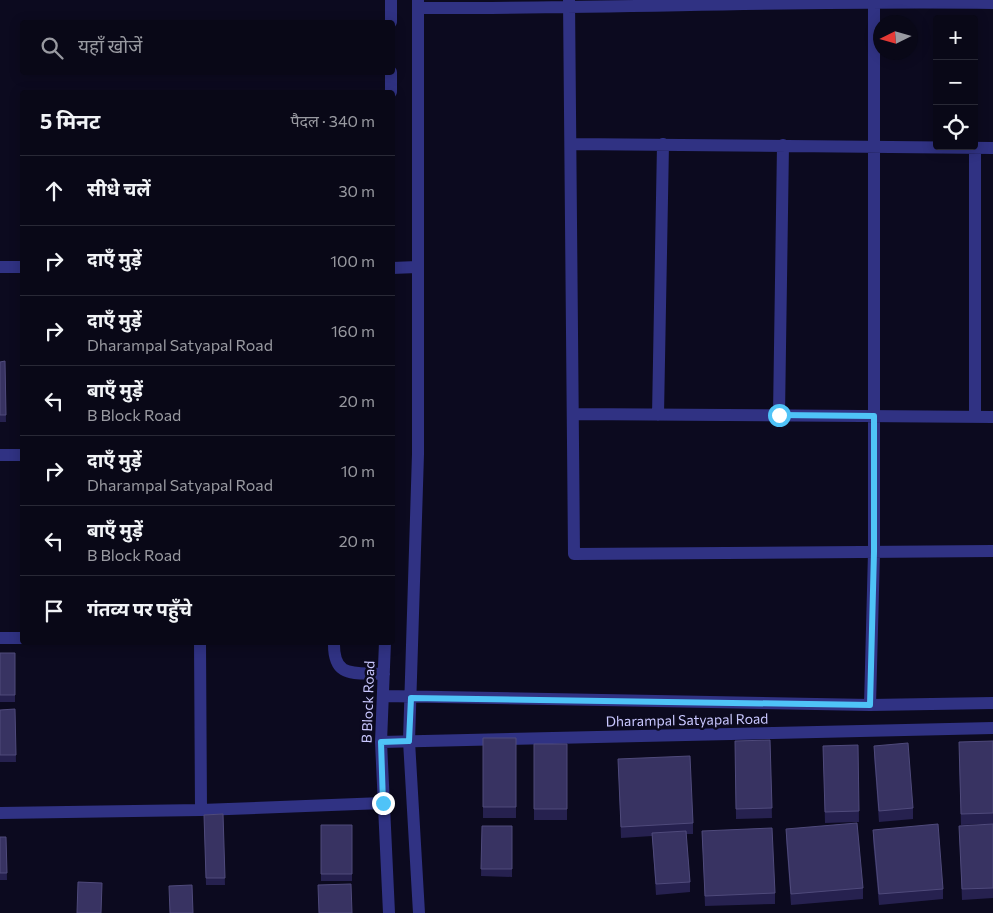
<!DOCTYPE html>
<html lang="hi">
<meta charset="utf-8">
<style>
body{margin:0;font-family:Commissioner,"Noto Sans Devanagari",sans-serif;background:#121120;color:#f1f3f6}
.controls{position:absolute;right:15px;top:15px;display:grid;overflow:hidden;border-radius:5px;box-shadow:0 2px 12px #0003}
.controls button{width:45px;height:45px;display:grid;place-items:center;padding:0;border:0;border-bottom:1px solid #292936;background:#090817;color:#f1f3f6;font:25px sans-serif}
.compass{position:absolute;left:873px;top:15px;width:45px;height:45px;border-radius:50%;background:#090817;box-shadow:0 2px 12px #0003;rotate:265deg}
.stop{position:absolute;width:15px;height:15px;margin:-11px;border:4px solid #4fc3f7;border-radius:50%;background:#fff}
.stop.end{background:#4fc3f7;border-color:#fff;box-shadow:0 1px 5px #0008}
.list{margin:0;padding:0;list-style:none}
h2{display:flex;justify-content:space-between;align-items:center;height:65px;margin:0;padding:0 20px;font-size:21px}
h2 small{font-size:16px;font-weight:400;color:#999aa1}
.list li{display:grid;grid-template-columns:32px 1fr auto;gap:15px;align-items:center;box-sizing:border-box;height:70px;padding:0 20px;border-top:1px solid #292936}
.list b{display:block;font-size:19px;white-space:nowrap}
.list p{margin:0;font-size:16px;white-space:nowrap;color:#999aa1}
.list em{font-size:16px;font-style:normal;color:#999aa1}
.icon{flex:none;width:28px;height:28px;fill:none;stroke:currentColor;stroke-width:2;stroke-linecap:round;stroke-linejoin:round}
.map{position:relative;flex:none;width:993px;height:913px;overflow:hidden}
.search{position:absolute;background:#090817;box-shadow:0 2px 12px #0003;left:20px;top:20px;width:375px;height:55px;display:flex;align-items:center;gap:12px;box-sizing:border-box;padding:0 18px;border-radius:5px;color:#999aa1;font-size:19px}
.panel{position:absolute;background:#090817;box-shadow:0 2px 12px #0003;left:20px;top:90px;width:375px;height:555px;border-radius:5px}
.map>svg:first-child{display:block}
</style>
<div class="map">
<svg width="993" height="913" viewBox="0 0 993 913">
<rect width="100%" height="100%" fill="#0c0a1f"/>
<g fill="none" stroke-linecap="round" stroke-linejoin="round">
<path stroke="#303283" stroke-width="12" d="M418 0V454L409 741 419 913
M569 0 574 554 993 551
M418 8C610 9 801 0 993 3
M391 22V0
M391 92V72
M571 144 993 148
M975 147V417
M0 267H22
M392 268 417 267
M573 414 993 417
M658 415 663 144
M779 415 783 145
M0 455H22
M0 638H22
M200 642 201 810
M334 642C333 680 355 672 384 674
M385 642 381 742 389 913
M384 696 870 705 993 703
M870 705 874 552V0
M381 742 993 728
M0 813 201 810 383 803"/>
</g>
<path fill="#26214f" d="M5 361 6 422H0V362Z
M0 653H15V702H0Z
M15 709 16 762H0V710Z
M483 738H516V818H483Z
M770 740 772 818 736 819 735 741Z
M993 741V824L961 825 959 753Z
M534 744H567V820H534Z
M858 745 859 822 825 823 823 746Z
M874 746 913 808V819L879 822 874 757Z
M618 759 693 823V834H686L690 882V892L656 895 652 836 621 838Z
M223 814 225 885H206L204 815Z
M993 824V898L962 900 959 826Z
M321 825H352V881H321Z
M482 826H512V877L481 876Z
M786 829 863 888V899L791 905 786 839Z
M873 830 943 889V899L879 905 873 841Z
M702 831 775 893V904L705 906Z
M0 837H6L7 880H0Z"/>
<path fill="#383362" stroke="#4f4a7b" d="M5 361 6 415H0V362Z
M0 653H15V695H0Z
M15 709 16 755H0V710Z
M483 738H516V807H483Z
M770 740 772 808 736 809 735 741Z
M993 741V813L961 814 959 742Z
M908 743 913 808 879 811 874 746Z
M534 744H567V809H534Z
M858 745 859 811 825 812 823 746Z
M690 756 693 823 621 827 618 759Z
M223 814 225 878H206L204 815Z
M857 823 863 888 791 894 786 829Z
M938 824 943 889 879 894 873 830Z
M993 824V888L962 889 959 826Z
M321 825H352V874H321Z
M482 826H512V869H481Z
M772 828 775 893 705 896 702 831Z
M686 831 690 882 656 884 652 833Z
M0 837H6L7 873H0Z
M78 882 102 883 101 913H77Z
M351 884 352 913H319L318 885Z
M192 885 193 913H170L169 886Z"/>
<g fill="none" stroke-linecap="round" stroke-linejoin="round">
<path stroke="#4fc3f7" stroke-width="6" d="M383 803 381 742 409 741 411 698 870 705 874 552V416L779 415"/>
</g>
<g text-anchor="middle" stroke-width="5" stroke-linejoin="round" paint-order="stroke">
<g font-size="14" fill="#cac8ff" stroke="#0c0a1f">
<text transform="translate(368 702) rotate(-88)" y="5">B Block Road</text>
<text transform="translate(687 720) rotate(-1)" y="5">Dharampal Satyapal Road</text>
</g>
</g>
</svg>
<div class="controls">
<button>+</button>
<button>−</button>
<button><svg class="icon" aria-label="locate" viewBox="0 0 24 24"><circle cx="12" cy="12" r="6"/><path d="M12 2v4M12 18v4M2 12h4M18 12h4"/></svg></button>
</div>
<svg class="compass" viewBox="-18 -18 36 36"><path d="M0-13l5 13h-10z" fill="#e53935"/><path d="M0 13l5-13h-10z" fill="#999aa1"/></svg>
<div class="stop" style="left:779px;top:415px"></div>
<div class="stop end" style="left:383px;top:803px"></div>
<div class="search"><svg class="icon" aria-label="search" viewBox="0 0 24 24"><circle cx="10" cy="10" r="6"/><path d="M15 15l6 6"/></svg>यहाँ खोजें</div>
<section class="panel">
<h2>5 मिनट<small>पैदल · 340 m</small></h2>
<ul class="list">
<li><svg class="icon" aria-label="ahead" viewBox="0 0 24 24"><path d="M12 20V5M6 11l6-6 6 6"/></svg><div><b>सीधे चलें</b></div><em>30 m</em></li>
<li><svg class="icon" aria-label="right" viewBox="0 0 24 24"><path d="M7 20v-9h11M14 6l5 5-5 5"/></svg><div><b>दाएँ मुड़ें</b></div><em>100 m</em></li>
<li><svg class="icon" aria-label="right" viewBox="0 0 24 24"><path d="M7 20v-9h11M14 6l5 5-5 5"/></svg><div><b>दाएँ मुड़ें</b><p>Dharampal Satyapal Road</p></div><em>160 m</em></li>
<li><svg class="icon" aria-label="left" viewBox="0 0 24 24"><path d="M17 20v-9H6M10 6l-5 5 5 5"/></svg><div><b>बाएँ मुड़ें</b><p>B Block Road</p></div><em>20 m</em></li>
<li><svg class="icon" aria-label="right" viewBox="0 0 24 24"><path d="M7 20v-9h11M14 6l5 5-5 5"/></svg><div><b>दाएँ मुड़ें</b><p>Dharampal Satyapal Road</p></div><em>10 m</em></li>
<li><svg class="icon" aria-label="left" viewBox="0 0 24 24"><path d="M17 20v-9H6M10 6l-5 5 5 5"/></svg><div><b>बाएँ मुड़ें</b><p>B Block Road</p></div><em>20 m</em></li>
<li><svg class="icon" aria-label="arrive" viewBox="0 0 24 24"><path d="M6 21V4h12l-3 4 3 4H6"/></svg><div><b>गंतव्य पर पहुँचे</b></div></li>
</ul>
</section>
</div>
